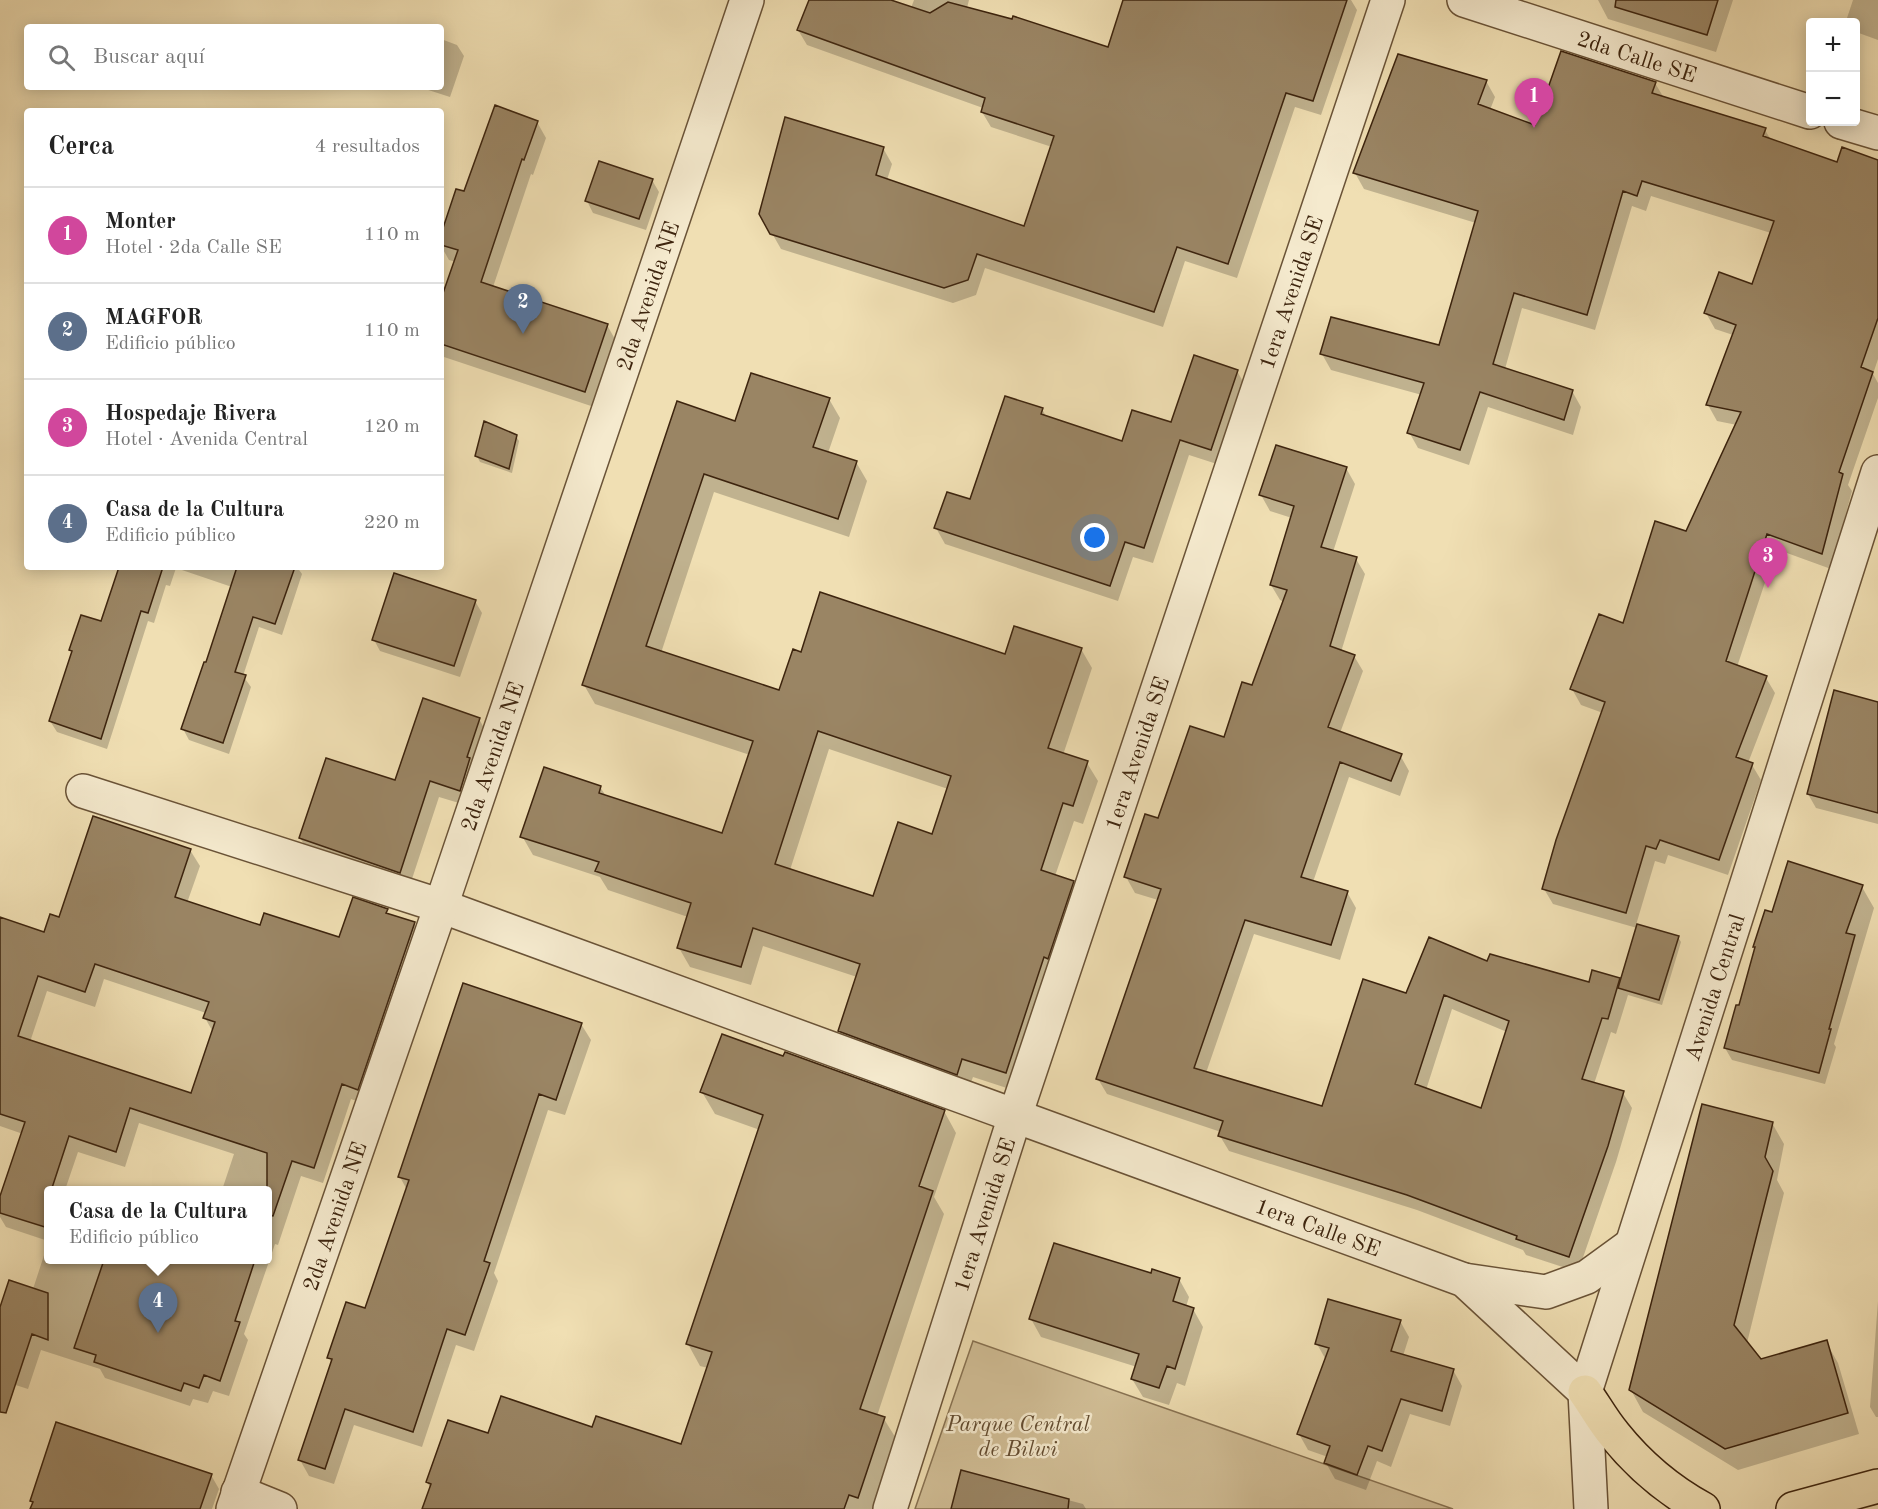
<!DOCTYPE html>
<html lang="es">
<meta charset="utf-8">
<style>
body{margin:0;font-family:"Old Standard TT",serif;background:#f2f2f2;color:#222}
.controls{position:absolute;right:18px;top:18px;display:grid;overflow:hidden;border-radius:6px;box-shadow:0 3px 15px #0003}
.controls button{width:54px;height:54px;display:grid;place-items:center;padding:0;border:0;border-bottom:2px solid #e0e0e0;background:#fff;color:#222;font:30px sans-serif}
.you{position:absolute;left:1095px;top:538px;width:21px;height:21px;margin:-15px;border:4px solid #fff;border-radius:50%;background:#1a73e8;box-shadow:0 0 0 9px #1a73e833}
.badge{display:grid;place-items:center;width:39px;height:39px;border-radius:50%;background:#b45309;color:#fff;font-size:20px;font-weight:700}
.pin{position:absolute;translate:-50% -50px;filter:drop-shadow(0 2px 3px #0008)}
.pin::after{content:'';position:absolute;top:32px;width:21px;height:18px;background:inherit;clip-path:polygon(0 0,100% 0,50% 100%)}
.popup{position:absolute;left:44px;top:1186px;width:228px;height:78px;box-sizing:border-box;display:grid;place-content:center;border-radius:6px;background:#fff;filter:drop-shadow(0 2px 4px #0005);font-size:20px;white-space:nowrap;color:#767676}
.popup b{font-size:22px;color:#222}
.popup::after{content:'';position:absolute;left:50%;top:100%;margin-left:-12px;border:12px solid transparent;border-top-color:#fff}
.list{margin:0;padding:0;list-style:none}
h2{display:flex;justify-content:space-between;align-items:center;height:78px;margin:0;padding:0 24px;font-size:26px}
h2 small{font-size:20px;font-weight:400;color:#767676}
.list li{display:grid;grid-template-columns:39px 1fr auto;gap:18px;align-items:center;box-sizing:border-box;height:96px;padding:0 24px;border-top:2px solid #e0e0e0}
.list b{display:block;font-size:22px;white-space:nowrap}
.list p{margin:0;font-size:20px;white-space:nowrap;color:#767676}
.list em{font-size:20px;font-style:normal;color:#767676}
.icon{flex:none;width:33px;height:33px;fill:none;stroke:currentColor;stroke-width:2;stroke-linecap:round;stroke-linejoin:round}
.map{position:relative;flex:none;width:1878px;height:1509px;overflow:hidden}
.search{position:absolute;background:#fff;box-shadow:0 3px 15px #0003;left:24px;top:24px;width:420px;height:66px;display:flex;align-items:center;gap:15px;box-sizing:border-box;padding:0 21px;border-radius:6px;color:#767676;font-size:22px}
.panel{position:absolute;background:#fff;box-shadow:0 3px 15px #0003;left:24px;top:108px;width:420px;height:462px;border-radius:6px}
.map>svg:first-child{display:block}
</style>
<div class="map">
<svg width="1878" height="1509" viewBox="0 0 1878 1509">
<rect width="100%" height="100%" fill="#f0dfb3"/>
<filter id="stains"><feTurbulence type="fractalNoise" baseFrequency=".00333" numOctaves="4"/><feColorMatrix values="0 0 0 0 .2 0 0 0 0 .09 0 0 0 0 .02 0 0 0 .5 -.17"/></filter>
<radialGradient id="worn" r=".72"><stop offset=".6" stop-color="#630" stop-opacity="0"/><stop offset="1" stop-color="#630" stop-opacity=".3"/></radialGradient>
<path fill="#d2bf97" stroke="#887252" stroke-width="1.5" d="M973 1341 1453 1509H915Z"/>
<path fill="#0003" fill-rule="evenodd" d="M810 0H886L911 8 914 0H969L967 8 1109 48 1125 0H1351L1357 10 1321 115 1295 107 1237 278 1185 261 1163 327 985 268 976 295 953 303 781 249 761 214 883 148 892 164 887 180 1025 227 1052 147 991 127 982 112 983 108 807 45 798 30Z
M1598 0H1733L1716 52 1608 19Z
M1853 0H1878V40L1856 32V22H1849L1847 18Z
M441 39 457 45 464 56 450 97 419 87H441Z
M1486 81 1495 97 1490 110 1536 127 1655 83 1664 98 1765 130 1771 140 1838 164 1878 161V359L1873 374 1878 383V398L1848 485 1852 491 1831 569 1776 549 1737 667 1766 678 1775 693 1748 763 1752 765 1761 780 1728 875 1668 855 1665 864 1655 861 1636 925 1678 937 1681 942 1662 1005 1628 995 1616 1034 1611 1032 1594 1084 1623 1093 1632 1108 1616 1162 1578 1272 1526 1255 1523 1250 1417 1210 1229 1151 1220 1136 1221 1132 1107 1094 1098 1079 1158 900 1135 893 1126 877 1159 820 1225 739 1253 687 1284 602 1280 600 1271 585 1292 518 1270 511 1261 495 1346 468 1355 484 1333 552 1356 559 1365 574 1341 652 1354 656 1363 671 1340 733 1400 755 1409 771 1400 796 1349 777 1313 882 1347 892 1356 908 1340 960 1254 934 1206 1073 1323 1108 1407 995 1488 963 1590 984 1619 979 1621 983 1637 928 1553 904 1544 889 1603 713 1581 705 1572 689 1624 625 1687 533 1737 425 1717 421 1708 405 1733 335 1715 329 1706 313 1753 286 1771 233 1651 196 1646 211 1632 206 1595 330 1522 308 1505 369 1572 391 1581 407 1573 435 1488 407 1469 465 1418 448 1409 432 1422 395 1331 370 1322 354 1440 347 1476 223 1364 189 1355 173ZM1452 1009 1507 1032 1482 1110 1426 1090Z
M537 122 546 138 533 175 531 174 493 287 607 325 616 341 594 407 441 356V304L456 262 449 260 441 246V239L464 193Z
M652 180 659 192 646 230 593 213 587 201Z
M1237 371 1246 387 1220 465 1189 455 1153 563 1133 557 1118 601 945 544 936 528 971 501 1042 409 1047 418 1123 443 1172 424Z
M829 399 840 418 828 453 856 462 867 481 849 537 714 492 661 653 780 692 802 654 1006 656 1081 649 1092 668 1063 755 1087 763 1098 781 1083 824 1074 821 1055 876 1073 882 1084 901 1016 1091 973 1077 967 1093 850 1050 839 1031 857 977 763 946 751 985 690 967 679 948 688 917 608 890 600 877 533 855 522 836 600 787 606 796 723 835 750 755 595 704 584 685 678 403 736 423ZM829 749 948 789 933 836 874 898 790 870Z
M516 436 519 441 512 473 480 462 477 456Z
M118 567H297L302 574 282 635 259 627 243 676 251 687 229 754 189 740 183 729 207 664 232 587 176 568 170 586 166 585 154 623 148 621 107 749 57 732 50 721 73 653 70 649 102 623 120 569Z
M475 601 482 613 460 677 380 651 374 640Z
M1878 703V824L1816 808 1808 794Z
M479 719 488 735 469 806 439 797 409 888 310 854 300 838 396 782Z
M190 850 200 866 187 903 261 927 340 939 387 910 390 916 414 924 424 940 367 1105 351 1099 323 1183 301 1176 278 1245 275 1244 244 1334 248 1340 229 1396 213 1391 208 1403 193 1399 190 1406 105 1378 100 1369 41 1350 28 1389 0 1380V1312L33 1289 48 1243V1260H118L135 1265 136 1260 153 1263 154 1260H268V1190H222L234 1154 139 1123 125 1167 78 1152 65 1190H48V1241L6 1227 0 1217V1201L23 1134 0 1126V919L44 934 60 919ZM104 979 206 1013 205 1018 213 1032 192 1095 30 1042 47 991 95 1007Z
M1862 887 1874 908 1834 1044 1836 1047 1825 1084 1732 1060 1725 1048 1756 950 1755 946 1773 914Z
M581 1024 591 1040 565 1115 548 1110 494 1273 498 1281 474 1351 456 1345 422 1447 354 1425 334 1484 309 1476 300 1460 332 1363 329 1358 366 1310 407 1190 400 1177Z
M702 1092 944 1111 956 1133 934 1197 944 1214 877 1416 884 1419 897 1440 873 1509H424L431 1489 427 1482 489 1435 593 1429 682 1446 708 1368 700 1366 688 1344 760 1130 715 1114Z
M1772 1123 1784 1144 1777 1180 1784 1193 1747 1343 1761 1361 1826 1342 1838 1363 1859 1434 1738 1470 1643 1412 1631 1390Z
M1152 1275 1179 1279 1189 1297 1186 1307 1193 1309 1203 1327 1185 1386 1177 1383 1169 1405 1143 1397 1132 1379 1137 1367 1041 1337 1031 1319Z
M1878 1301V1417H1876L1870 1407Z
M1400 1321 1409 1337 1403 1356 1453 1370 1462 1386 1450 1426 1410 1414 1391 1467 1377 1461 1366 1490 1335 1479 1326 1463 1328 1457 1308 1450 1299 1434 1326 1360 1317 1344Z
M962 1472 1083 1504 1086 1509H952Z
M211 1475 219 1489 212 1509H32L33 1504 31 1500Z"/>
<path fill="#9a8564" stroke="#3d240e" stroke-width="1.5" fill-rule="evenodd" d="M809 0H891L930 13 948 2 1012 19 1013 16 1108 47 1123 0H1347L1313 101 1286 93 1228 264 1177 247 1154 312 977 254 968 280 944 288 770 234 759 214 785 117 884 147 876 175 1024 226 1054 136 981 112 985 98 797 30Z
M1616 0H1718L1707 35 1615 7Z
M1561 51 1656 82 1652 93 1766 128 1763 136 1837 162 1842 147 1878 160V318L1861 367 1873 372 1839 472 1843 474 1822 554 1767 534 1726 661 1767 676 1736 757 1753 763 1719 860 1660 840 1656 849 1646 846 1626 913 1542 889 1556 840 1605 702 1570 689 1599 614 1623 623 1655 521 1686 531 1741 412 1706 405 1736 325 1704 313 1719 272 1752 284 1774 221 1642 181 1637 196 1623 191 1587 315 1514 293 1493 364 1573 390 1564 420 1480 392 1460 450 1407 433 1424 383 1320 354 1331 317 1439 345 1478 211 1353 173 1398 54 1487 80 1478 104 1535 125Z
M495 105 538 121 524 160 522 159 481 282 608 324 585 392 441 344V299L458 250 441 245V234L456 189 464 191Z
M599 161 653 179 639 219 585 201Z
M1194 355 1238 370 1211 450 1180 440 1144 548 1125 542 1110 586 934 528 947 492 970 499 1005 396 1043 408 1041 414 1122 441 1132 410 1171 422Z
M751 373 830 398 813 447 857 461 838 519 704 474 646 646 779 690 793 649 801 652 820 592 1005 654 1014 626 1082 648 1048 748 1088 761 1073 806 1063 803 1041 870 1074 881 1048 959 1044 957 1006 1073 962 1059 957 1075 838 1031 860 964 753 928 741 967 677 948 691 903 595 871 599 862 520 837 544 767 601 786 599 793 722 833 753 741 582 685 677 401 735 421ZM818 731 951 776 932 834 898 822 873 896 775 864Z
M484 421 517 435 509 469 475 456Z
M1276 445 1347 467 1321 547 1357 557 1330 646 1355 655 1328 727 1402 754 1391 781 1340 762 1301 877 1348 891 1331 945 1245 920 1194 1068 1322 1106 1363 979 1406 993 1429 937 1487 961 1490 954 1589 982 1592 970 1620 978 1608 1019 1602 1018 1582 1079 1624 1091 1608 1146 1569 1257 1516 1239 1517 1236 1407 1195 1218 1136 1223 1121 1096 1079 1161 889 1124 877 1145 814 1158 818 1190 726 1224 737 1242 682 1252 685 1287 590 1270 585 1294 506 1259 495ZM1444 995 1509 1021 1481 1108 1415 1084Z
M119 567H163L148 613 141 611 101 739 49 721 72 651 69 650 81 615 101 621Z
M237 567H295L275 624 253 617 235 672 246 675 223 743 181 729 204 662H206Z
M394 573 476 600 454 666 372 640Z
M1834 690 1878 702V813L1807 794Z
M423 698 480 718 467 757 470 758 460 791 430 781 400 873 299 838 326 758 395 780Z
M93 816 191 849 175 897 260 925 264 913 339 937 353 897 388 909 386 913 415 922 358 1090 342 1084 314 1168 292 1161 273 1216 267 1215V1153L130 1108 116 1152 69 1136 51 1191H48V1228L0 1213V1196L25 1122 0 1114V917L44 932 50 914 59 917ZM95 964 209 1002 203 1018 215 1022 191 1093 18 1036 38 976 85 992Z
M1788 861 1863 885 1846 933 1855 935 1829 1029H1831L1819 1073 1724 1048 1736 1005H1739L1755 947H1753L1765 910 1772 912Z
M1637 924 1679 936 1659 1000 1618 988Z
M463 983 582 1023 556 1100 539 1094 484 1261 490 1263 465 1335 447 1329 413 1432 345 1409 325 1469 298 1460 332 1359 327 1358 346 1302 365 1308 409 1180 398 1177Z
M722 1034 783 1056 785 1052 945 1110 919 1186 933 1191 860 1409 885 1417 858 1498 849 1495 844 1509H422L431 1484 426 1482 448 1420 488 1433 501 1396 592 1427 596 1416 681 1444 712 1352 686 1344 763 1115 700 1092Z
M1702 1104 1773 1122 1765 1157 1773 1171 1734 1325 1761 1359 1827 1340 1848 1413 1725 1449 1629 1390Z
M1054 1243 1151 1273 1152 1269 1180 1278 1173 1301 1194 1308 1175 1369 1167 1366 1159 1388 1131 1379 1139 1354 1029 1319Z
M104 1260H255L235 1321 240 1322 220 1381 204 1375 199 1388 184 1383 181 1391 94 1362 96 1355 74 1348Z
M9 1280 48 1293V1340L32 1334 6 1413 0 1412V1307Z
M1328 1299 1401 1320 1391 1351 1454 1369 1442 1411 1401 1399 1382 1451 1368 1446 1357 1475 1324 1463 1330 1446 1297 1434 1329 1348 1315 1344Z
M56 1422 212 1474 200 1509H30L33 1502 30 1501Z
M961 1470 1069 1499 1068 1509H951Z"/>
<g fill="none" stroke-linecap="round" stroke-linejoin="round">
<g stroke="#6a5337" stroke-width="36">
<g id="minor">
<path id="s1" d="M1464 0 1810 112"/>
<path d="M1841 122 1878 133"/>
<path id="s2" d="M83 791 441 906 1464 1280 1585 1392"/>
<path d="M1464 1280 1546 1292 1587 1277 1631 1245"/>
<path d="M238 1492 280 1509"/>
<path id="s3" d="M233 1509 441 906 747 0"/>
<path id="s4" d="M890 1509 1015 1116 1388 0"/>
<path id="s5" d="M1591 1509 1585 1392 1878 472"/>
</g>
</g>
<g stroke="#3d240e" stroke-width="36">
<path id="major" d="M1585 1392C1595 1406 1603 1421 1614 1434 1638 1464 1670 1491 1703 1509
M1793 1509 1878 1486"/>
</g>
<use href="#minor" stroke="#f5eace" stroke-width="33"/>
<use href="#major" stroke="#f0dfb3" stroke-width="33"/>
</g>
<g text-anchor="middle" stroke-width="5" stroke-linejoin="round" paint-order="stroke">
<g font-size="22" fill="#3d240e" stroke="#f5eace">
<text dy="8" stroke="none"><textPath href="#s1" startOffset="182">2da Calle SE</textPath></text>
<text dy="8" stroke="none"><textPath href="#s4" startOffset="1281">1era Avenida SE</textPath></text>
<text dy="8" stroke="none"><textPath href="#s3" startOffset="1282">2da Avenida NE</textPath></text>
<text dy="8" stroke="none"><textPath href="#s4" startOffset="795">1era Avenida SE</textPath></text>
<text dy="8" stroke="none"><textPath href="#s3" startOffset="796">2da Avenida NE</textPath></text>
<text dy="8" stroke="none"><textPath href="#s5" startOffset="542">Avenida Central</textPath></text>
<text dy="8" stroke="none"><textPath href="#s3" startOffset="310">2da Avenida NE</textPath></text>
<text dy="8" stroke="none"><textPath href="#s4" startOffset="309">1era Avenida SE</textPath></text>
<text dy="8" stroke="none"><textPath href="#s2" startOffset="1310">1era Calle SE</textPath></text>
</g>
<g font-size="22" font-style="italic" fill="#624b30" stroke="#f5eace">
<text x="1018" y="1431">Parque Central<tspan x="1018" dy="25">de Bilwi</tspan></text>
</g>
</g>
<rect width="100%" height="100%" filter="url(#stains)"/>
<rect width="100%" height="100%" fill="url(#worn)"/>
</svg>
<div class="controls">
<button>+</button>
<button>−</button>
</div>
<div class="you"></div>
<div class="pin badge" style="left:1534px;top:128px;background:#d1479c">1</div>
<div class="pin badge" style="left:523px;top:334px;background:#5c6f8a">2</div>
<div class="pin badge" style="left:1768px;top:588px;background:#d1479c">3</div>
<div class="pin badge" style="left:158px;top:1333px;background:#5c6f8a">4</div>
<div class="popup"><b>Casa de la Cultura</b>Edificio público</div>
<div class="search"><svg class="icon" aria-label="search" viewBox="0 0 24 24"><circle cx="10" cy="10" r="6"/><path d="M15 15l6 6"/></svg>Buscar aquí</div>
<section class="panel">
<h2>Cerca<small>4 resultados</small></h2>
<ul class="list">
<li><span class="badge" style="background:#d1479c">1</span><div><b>Monter</b><p>Hotel · 2da Calle SE</p></div><em>110 m</em></li>
<li><span class="badge" style="background:#5c6f8a">2</span><div><b>MAGFOR</b><p>Edificio público</p></div><em>110 m</em></li>
<li><span class="badge" style="background:#d1479c">3</span><div><b>Hospedaje Rivera</b><p>Hotel · Avenida Central</p></div><em>120 m</em></li>
<li><span class="badge" style="background:#5c6f8a">4</span><div><b>Casa de la Cultura</b><p>Edificio público</p></div><em>220 m</em></li>
</ul>
</section>
</div>
